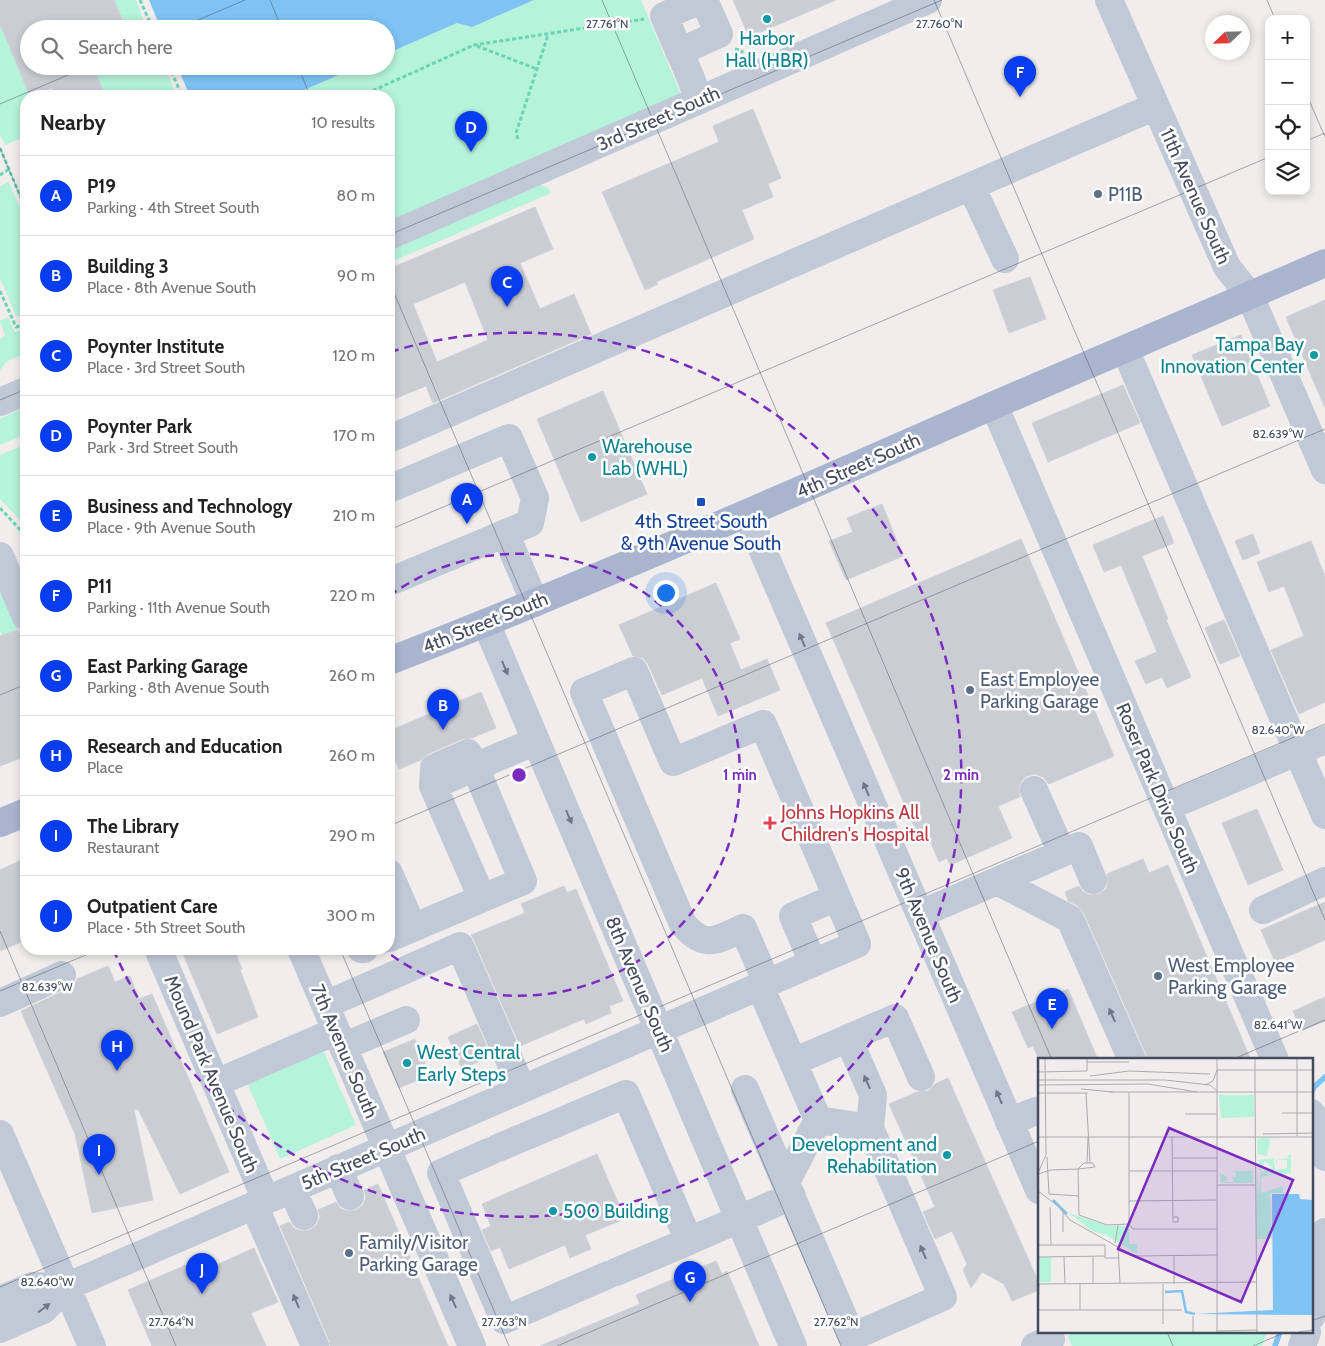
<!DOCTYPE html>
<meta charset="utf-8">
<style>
body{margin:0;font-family:Cabin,sans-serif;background:#f2f2f2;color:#222}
.controls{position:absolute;right:15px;top:15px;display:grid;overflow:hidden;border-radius:10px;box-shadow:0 2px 8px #0003}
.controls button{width:45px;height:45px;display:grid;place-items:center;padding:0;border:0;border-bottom:1px solid #e0e0e0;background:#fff;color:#222;font:25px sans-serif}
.compass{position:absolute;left:1205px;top:15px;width:45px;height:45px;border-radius:50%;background:#fff;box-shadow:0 2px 8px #0003;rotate:247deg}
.you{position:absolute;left:665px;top:592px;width:18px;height:18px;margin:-12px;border:4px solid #fff;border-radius:50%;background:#1a73e8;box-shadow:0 0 0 8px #1a73e833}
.badge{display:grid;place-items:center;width:32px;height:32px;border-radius:50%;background:#073dee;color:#fff;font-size:16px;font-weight:700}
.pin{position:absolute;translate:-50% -41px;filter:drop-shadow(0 1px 2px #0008)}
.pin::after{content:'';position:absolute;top:26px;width:18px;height:15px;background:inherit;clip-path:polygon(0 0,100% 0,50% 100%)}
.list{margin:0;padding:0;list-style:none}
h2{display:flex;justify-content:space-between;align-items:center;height:65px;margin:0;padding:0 20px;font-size:21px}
h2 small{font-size:16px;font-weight:400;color:#767676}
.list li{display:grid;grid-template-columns:32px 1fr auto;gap:15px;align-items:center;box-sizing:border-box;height:80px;padding:0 20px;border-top:1px solid #e0e0e0}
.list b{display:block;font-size:19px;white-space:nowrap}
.list p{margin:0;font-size:16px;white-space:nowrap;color:#767676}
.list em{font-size:16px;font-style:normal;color:#767676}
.icon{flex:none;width:28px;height:28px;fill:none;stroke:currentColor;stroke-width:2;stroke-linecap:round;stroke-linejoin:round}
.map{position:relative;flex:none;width:1325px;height:1346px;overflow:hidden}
.search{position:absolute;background:#fff;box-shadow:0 2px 8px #0003;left:20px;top:20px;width:375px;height:55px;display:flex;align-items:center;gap:12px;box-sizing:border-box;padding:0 18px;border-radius:28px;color:#767676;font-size:19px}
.panel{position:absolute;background:#fff;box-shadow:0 2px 8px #0003;left:20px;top:90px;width:375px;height:865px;border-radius:20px}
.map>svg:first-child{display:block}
</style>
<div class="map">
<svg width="1325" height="1346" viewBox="0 0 1325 1346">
<rect width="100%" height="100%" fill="#f0edec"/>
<path fill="#b5f3da" d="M114 0H136L147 29H126Z
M534 0H641L682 97 389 222V96H304L302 91 359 66H386V54L457 23 472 27Z
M0 24 30 96H26V129L24 131 26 136 5 145 0 134Z
M105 66H164L177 96H135L131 89 113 96H105L94 70Z
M9 182 26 222V318L16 316 0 278V186Z
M538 184 548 188 551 193 389 263V249Z
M8 317 15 332 26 328V353L7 361 0 370V339L5 335 0 321Z
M26 407V434L0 445V419Z
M26 444V526L0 499V455Z
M0 582 22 627 2 636 0 631Z
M321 1045 356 1125 280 1159 245 1078Z
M1076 1332H1267L1262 1346H1072L1068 1336Z"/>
<path fill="#7ec3f4" d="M149 0H534L472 27 457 23 386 54V29H161Z
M177 66H359L302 91 304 96H190Z"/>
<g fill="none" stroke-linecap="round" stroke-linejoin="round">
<path stroke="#7ec3f4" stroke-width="5.5" d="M1311 1094 1314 1087 1325 1077
M1275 1346 1280 1332"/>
</g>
<path fill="#cbcdd5" stroke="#d0d1d9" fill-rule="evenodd" d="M0 0H114L126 29H29V66H93L105 96H55L52 88 30 96 0 24Z
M733 0H836L749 37Z
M753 109 781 178 768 184 773 197 742 210 754 239 656 282 658 284 645 290 602 192 719 142 713 126Z
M535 207 553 249 520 263 540 309 574 294 591 334 433 403 426 386 389 401V269ZM465 282 488 340 437 362 413 304Z
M1030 277 1046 319 1009 333 993 290Z
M1325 300V408L1286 317Z
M1241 335 1270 406 1222 426 1192 355Z
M1123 385 1140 423 1048 462 1032 423Z
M603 391 647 494 581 522 537 419Z
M882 504 903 556 846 580 829 541 853 532 847 518Z
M1163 516 1174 543 1142 556 1168 619 1166 620 1191 677 1167 688 1162 677 1146 684 1135 661 1157 652 1121 565 1104 572 1093 545Z
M1253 534 1260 553 1243 560 1235 541Z
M1021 539 1114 756 1049 784 1043 777 1035 774 1027 776 1022 780 1019 788 1020 797 998 806 1012 838 950 865 947 858 939 862 928 836 920 840 826 623Z
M1311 541 1325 576V702L1299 714 1271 650 1304 636 1284 586 1269 592 1257 562Z
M716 583 740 639 730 643 741 670 767 659 780 690 718 716 702 678 662 695 648 664 643 658 633 656 619 625Z
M1224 620 1240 656 1220 664 1205 628Z
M17 630 19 631 26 647V756L0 766V636Z
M481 692 496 728 472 738 462 739 428 754 421 760 399 769 389 744V731Z
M1257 809 1283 870 1248 885 1222 823Z
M26 858V940L0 951V870Z
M1143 859 1149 873 1168 865 1251 1060H1147L1146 1054 1084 913 1077 905 1068 901 1065 892 1079 886 1083 892 1090 895 1099 894 1106 889 1108 883 1107 874Z
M564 886 567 893 576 889 623 1001 609 1006 611 1013 586 1024 584 1019 520 1046 474 940 471 935 525 913 521 904Z
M1325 902V940L1275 962 1261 930Z
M181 949H234L242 969 240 970 258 1017 217 1034Z
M108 966 115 982 130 976 139 999 152 994 229 1172 180 1194 138 1109 134 1110 153 1200 92 1213 75 1134 21 1011 68 989 75 984 77 979Z
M1068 989 1098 1060H1039L1033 1046 1028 1048 1012 1012Z
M1325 997V1021L1301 1031 1293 1011Z
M477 1024 491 1056 462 1069 448 1037Z
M415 1039 430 1075 399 1088 383 1052Z
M948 1078 1039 1283V1290L1012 1301 1004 1284 982 1272 971 1288 963 1270 967 1264 952 1231 935 1239 923 1212 935 1207 889 1104 917 1092 928 1091 935 1084Z
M597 1154 625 1219 585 1235 591 1249 570 1258 565 1245 509 1269 500 1247 491 1251 482 1230 491 1226 482 1204Z
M378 1184 448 1346H330L329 1340 280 1226 289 1222 295 1229 302 1231 310 1230 317 1225 320 1217 318 1210 336 1202 341 1209 348 1211 356 1210 363 1205 366 1197 364 1190Z
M254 1248 278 1302 251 1313 266 1346H152L128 1290 207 1256 212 1267Z
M716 1261 722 1274 727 1271 759 1346H540L640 1304 636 1295Z"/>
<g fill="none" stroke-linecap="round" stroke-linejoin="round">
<path stroke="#6ad4b5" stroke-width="3" stroke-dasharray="4 2.5" stroke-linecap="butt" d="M140 0 153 29
M477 46 537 69
M735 49 741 50 743 53
M169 66 182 96
M361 96 474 45 644 19
M518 139 516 133 548 35
M0 148 26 210
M0 175 9 169
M389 183 394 194
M0 291 16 327 26 324
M0 508 26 536"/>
<path stroke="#c1c8d6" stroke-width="28" d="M1109 0 1227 267 1250 296 1325 470
M679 52 719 34 704 0
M699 100 690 76 664 16 701 0
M971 186 1156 106
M389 236 928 0
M1125 349 1325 815
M0 402 26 391
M994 405 1275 1060
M389 439 971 186 1005 259
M389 489 509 438 535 498 530 523 389 582
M747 514 1039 1190
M505 533 535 603
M0 556 26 617
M486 623 793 1346
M433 786 434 768 468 753 475 767 433 786 482 898
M1034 790 1062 853
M1167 807 1325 740
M389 873 413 928
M997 881 1070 919 1132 1060
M1263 910 1325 881
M920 914 1079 846 1093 880
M389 938 523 881 475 767 536 741
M158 949 266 1200
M301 949 472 1346
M361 949H364
M767 983 743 928C717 940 705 950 683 924L584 692 634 671 673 762 763 724 837 897
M760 986 793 1062
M0 1003 62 975
M325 1005 460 946 522 1089
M848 1038 873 1095 870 1128
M343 1047 406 1020
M216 1083 336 1031
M745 1089 852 1337 943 1297 870 1128 818 1120 786 1182
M1311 1113C1321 1125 1324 1142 1325 1157
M818 1120 793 1062 895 1018 921 1077
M1009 1122 1036 1111 1039 1112
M0 1134 92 1346
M498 1148 626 1094 689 1241 616 1272
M491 1151 441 1173 504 1320 608 1275
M338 1168 350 1196
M292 1189 304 1216
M254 1205 315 1346
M689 1241 792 1196
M66 1287 857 944 837 897 793 916 813 963
M0 1300 32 1286 66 1287 43 1310 0 1329
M1311 1317 1319 1285 1325 1232
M1035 1346 1051 1339
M1302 1346 1307 1332"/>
<path stroke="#a9b4cf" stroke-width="28" d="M389 661C592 582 792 494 992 406 1102 358 1214 311 1325 263
M0 823 26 812"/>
</g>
<defs><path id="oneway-solid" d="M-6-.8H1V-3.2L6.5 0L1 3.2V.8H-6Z" transform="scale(1.25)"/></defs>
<g fill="#6f7787">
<use href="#oneway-solid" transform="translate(802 640) rotate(-113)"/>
<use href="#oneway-solid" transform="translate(505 668) rotate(67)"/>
<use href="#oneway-solid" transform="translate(866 789) rotate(-113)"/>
<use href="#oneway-solid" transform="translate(569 817) rotate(67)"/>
<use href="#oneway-solid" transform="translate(1112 1015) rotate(-114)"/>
<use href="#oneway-solid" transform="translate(867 1082) rotate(-114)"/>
<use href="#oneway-solid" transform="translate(999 1097) rotate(-113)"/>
<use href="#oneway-solid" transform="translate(923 1252) rotate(-113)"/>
<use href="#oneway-solid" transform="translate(296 1301) rotate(-113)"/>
<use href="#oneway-solid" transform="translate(453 1301) rotate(-114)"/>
<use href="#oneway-solid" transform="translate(44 1308) rotate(-37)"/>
</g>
<path fill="none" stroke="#434b5c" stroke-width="1" stroke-opacity="0.45" d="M270 0 282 29M602 0 1052 1060M934 0 1325 920M1267 0 1275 19M177 29 245 0M298 66 310 96M1306 93 1325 137M0 104 89 66M1306 141 1325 133M0 148 26 210M389 235 942 0M389 281 841 1346M0 400 26 389M389 530 1269 157M0 695 26 684M389 826 1325 429M0 931 176 1346M340 949 509 1346M0 991 100 949M1231 1060 1325 1020M0 1287 1325 724M1311 1321 1325 1316M1167 1332 1173 1346M557 1346 1039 1141M1253 1346 1286 1332"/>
<g fill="none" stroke="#7b2cbf" stroke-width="2.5" stroke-dasharray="9 6">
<path d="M389 596A221 221 0 1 1 383 949"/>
<path d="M390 352A442 442 0 1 1 114 951"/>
</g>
<g fill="#0f9aa8" stroke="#fff" stroke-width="2">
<circle cx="767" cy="19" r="5"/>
<circle cx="1314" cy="355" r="5"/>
<circle cx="592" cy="457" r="5"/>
<circle cx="407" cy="1063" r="5"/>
<circle cx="947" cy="1155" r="5"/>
<circle cx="553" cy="1211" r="5"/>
</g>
<g fill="#5c6f8a" stroke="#fff" stroke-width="2">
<circle cx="1098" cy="194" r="5"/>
<circle cx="970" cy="690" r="5"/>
<circle cx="1158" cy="976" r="5"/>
<circle cx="349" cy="1253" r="5"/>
</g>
<rect fill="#1a4fb4" stroke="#fff" stroke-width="2" x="696" y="497" width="10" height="10" rx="2.5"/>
<path fill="#e0444e" stroke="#fff" stroke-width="2" d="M767.5 815.5h5v5h5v5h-5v5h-5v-5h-5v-5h5z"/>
<g text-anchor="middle" stroke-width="5" stroke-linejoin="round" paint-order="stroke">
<g font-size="19" fill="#0d838f" stroke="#fff" text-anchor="start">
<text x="767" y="45" text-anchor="middle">Harbor<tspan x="767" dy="22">Hall (HBR)</tspan></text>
<text x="1304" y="351" text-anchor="end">Tampa Bay<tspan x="1304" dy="22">Innovation Center</tspan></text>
<text x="602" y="453">Warehouse<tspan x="602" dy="22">Lab (WHL)</tspan></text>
<text x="417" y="1059">West Central<tspan x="417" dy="22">Early Steps</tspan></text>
<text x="937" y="1151" text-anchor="end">Development and<tspan x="937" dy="22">Rehabilitation</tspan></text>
<text x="563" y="1218">500 Building</text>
</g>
<g font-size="19" fill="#434b5c" stroke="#fff">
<text transform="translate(658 118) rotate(-24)" y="7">3rd Street South</text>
<text transform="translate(1196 196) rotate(66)" y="7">11th Avenue South</text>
<text transform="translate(858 465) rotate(-24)" y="7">4th Street South</text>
<text transform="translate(485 622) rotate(-22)" y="7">4th Street South</text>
<text transform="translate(1158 788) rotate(67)" y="7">Roser Park Drive South</text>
<text transform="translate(929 935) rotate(67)" y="7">9th Avenue South</text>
<text transform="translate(640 984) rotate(67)" y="7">8th Avenue South</text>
<text transform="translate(345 1051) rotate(67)" y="7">7th Avenue South</text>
<text transform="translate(212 1074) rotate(67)" y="7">Mound Park Avenue South</text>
<text transform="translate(363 1158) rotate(-23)" y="7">5th Street South</text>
</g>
<g font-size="19" fill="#4e5e75" stroke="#fff" text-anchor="start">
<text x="1108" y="201">P11B</text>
<text x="980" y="686">East Employee<tspan x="980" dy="22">Parking Garage</tspan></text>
<text x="1168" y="972">West Employee<tspan x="1168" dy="22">Parking Garage</tspan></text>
<text x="359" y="1249">Family/Visitor<tspan x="359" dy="22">Parking Garage</tspan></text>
</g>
<g font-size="19" fill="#164399" stroke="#fff">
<text x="701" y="528">4th Street South<tspan x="701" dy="22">&amp; 9th Avenue South</tspan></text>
</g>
<g font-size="19" fill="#be3a42" stroke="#fff" text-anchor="start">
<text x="781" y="819">Johns Hopkins All<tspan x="781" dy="22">Children's Hospital</tspan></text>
</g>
</g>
<g transform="translate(1038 1058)">
<rect width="275" height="275" fill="#f0edec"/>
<path d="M181 37H216V59L183 60ZM223 80 247 81H232L229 98 221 96 220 98 219 82ZM249 97H253V115L240 116 238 112 249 110V102H239L238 109V102L251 100ZM235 100 238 116 223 114 235 110 227 103 222 113 221 102ZM214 102 215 125H183L182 115 189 119V123L183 124H195L194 119H198V115L194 113H214ZM219 114 221 136 222 114 236 117 223 119V135L245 128V135H232L234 181H219ZM31 155 70 168H91V186H99V196L68 177 54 173ZM0 199H13V224H0Z" fill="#b5f3da"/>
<path d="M234 136H261L262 141 275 142V257L157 256 235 252Z" fill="#7ec3f4"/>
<path fill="none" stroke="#7ec3f4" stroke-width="2.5" d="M15 142 29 156M127 234 144 233 148 254 157 256"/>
<path fill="none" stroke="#abacb2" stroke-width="1" d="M179 1V274M259 1V78M49 4H91M179 12H275M91 13 172 16M0 14 49 13V1M52 18 91 13M0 22H127L172 27 179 33M0 27 110 26 159 34M167 27 175 23 179 12M43 31 75 34M72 34H217V1M91 34V166M0 35H50M48 35 52 105M244 55H275M147 56H179M225 76 275 75M134 78 135 164H140V159H135M0 79H275M9 99 11 136M135 100H179M46 105H55L57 109 40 111ZM49 105 50 79M91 113H179M0 115 8 97 7 1M0 116 13 112 40 111 41 157 69 167 91 166 95 171H179M179 127H218M0 133 20 148 32 162 96 198 179 197M11 136 41 138M91 143 179 142M12 149 13 187M25 154V174M77 185 80 167M0 187H67V200H82M80 189 82 225M55 198V226M136 198V226M0 199 67 198M26 199 27 226M0 226 219 224M42 226V252M1 252H144M0 254 1 226M155 258V274M125 266V226M179 273 219 272M219 274 217 34H275M260 274 275 272"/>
<path fill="#7b2cbf" fill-opacity="0.15" stroke="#7b2cbf" stroke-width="2.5" d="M131 70 255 122 203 244 80 191Z"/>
<rect width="275" height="275" fill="none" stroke="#434b5c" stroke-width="2.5"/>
</g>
<g font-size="12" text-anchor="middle" fill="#434b5c" stroke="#fff" stroke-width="5" stroke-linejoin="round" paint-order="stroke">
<text x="607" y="28">27.761°N</text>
<text x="939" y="28">27.760°N</text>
<text x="1278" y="438">82.639°W</text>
<text x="1278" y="734">82.640°W</text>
<text x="47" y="991">82.639°W</text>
<text x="1278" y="1029">82.641°W</text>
<text x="47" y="1286">82.640°W</text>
<text x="171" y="1326">27.764°N</text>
<text x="504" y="1326">27.763°N</text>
<text x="836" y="1326">27.762°N</text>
</g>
<circle cx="519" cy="775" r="8" fill="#7b2cbf" stroke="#fff" stroke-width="2.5"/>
<g font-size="15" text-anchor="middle" font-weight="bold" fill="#7b2cbf" stroke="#fff" stroke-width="5" stroke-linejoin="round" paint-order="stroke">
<text x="740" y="780">1 min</text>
<text x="961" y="780">2 min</text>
</g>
</svg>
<div class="controls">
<button>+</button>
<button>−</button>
<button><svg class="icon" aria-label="locate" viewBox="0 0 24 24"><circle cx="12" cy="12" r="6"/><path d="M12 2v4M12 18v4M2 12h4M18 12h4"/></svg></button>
<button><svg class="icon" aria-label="layers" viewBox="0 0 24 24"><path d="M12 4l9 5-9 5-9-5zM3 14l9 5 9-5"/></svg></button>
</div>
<svg class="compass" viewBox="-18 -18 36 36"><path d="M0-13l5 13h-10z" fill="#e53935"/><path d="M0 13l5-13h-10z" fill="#767676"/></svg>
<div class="you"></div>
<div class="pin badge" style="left:467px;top:524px">A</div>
<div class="pin badge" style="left:443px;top:730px">B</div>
<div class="pin badge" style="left:507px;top:307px">C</div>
<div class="pin badge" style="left:471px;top:152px">D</div>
<div class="pin badge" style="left:1052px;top:1029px">E</div>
<div class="pin badge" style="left:1020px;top:97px">F</div>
<div class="pin badge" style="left:690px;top:1302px">G</div>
<div class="pin badge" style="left:117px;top:1071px">H</div>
<div class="pin badge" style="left:99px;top:1175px">I</div>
<div class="pin badge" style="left:202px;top:1294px">J</div>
<div class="search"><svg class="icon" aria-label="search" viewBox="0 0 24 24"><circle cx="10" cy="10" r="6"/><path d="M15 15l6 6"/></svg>Search here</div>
<section class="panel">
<h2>Nearby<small>10 results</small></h2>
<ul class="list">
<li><span class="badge">A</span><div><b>P19</b><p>Parking · 4th Street South</p></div><em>80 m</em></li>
<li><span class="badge">B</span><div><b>Building 3</b><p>Place · 8th Avenue South</p></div><em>90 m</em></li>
<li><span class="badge">C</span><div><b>Poynter Institute</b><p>Place · 3rd Street South</p></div><em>120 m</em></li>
<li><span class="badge">D</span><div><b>Poynter Park</b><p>Park · 3rd Street South</p></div><em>170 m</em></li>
<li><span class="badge">E</span><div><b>Business and Technology</b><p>Place · 9th Avenue South</p></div><em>210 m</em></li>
<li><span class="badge">F</span><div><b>P11</b><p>Parking · 11th Avenue South</p></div><em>220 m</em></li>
<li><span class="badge">G</span><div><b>East Parking Garage</b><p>Parking · 8th Avenue South</p></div><em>260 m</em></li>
<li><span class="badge">H</span><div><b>Research and Education</b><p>Place</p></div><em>260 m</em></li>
<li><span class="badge">I</span><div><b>The Library</b><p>Restaurant</p></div><em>290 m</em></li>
<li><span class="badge">J</span><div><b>Outpatient Care</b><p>Place · 5th Street South</p></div><em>300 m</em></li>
</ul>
</section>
</div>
